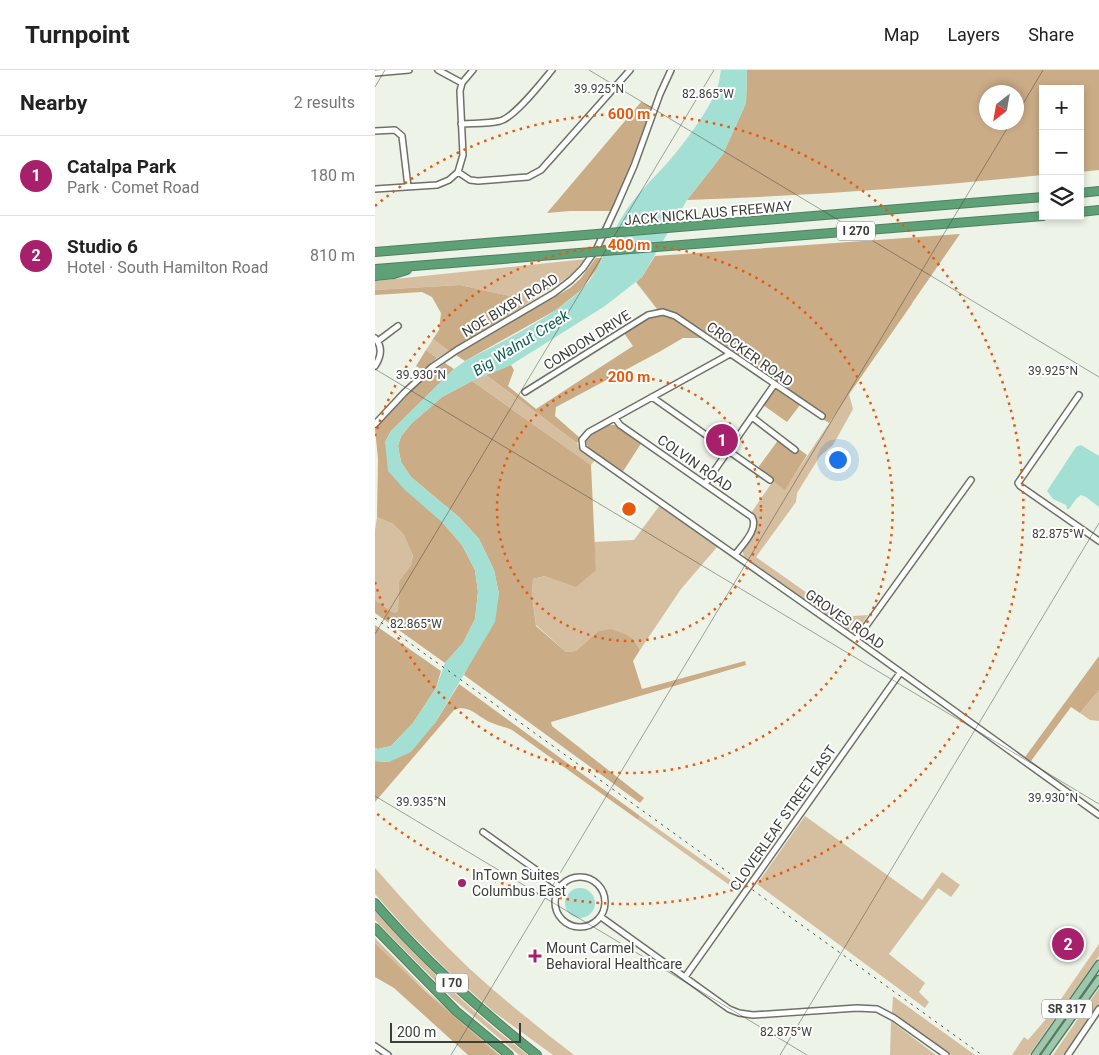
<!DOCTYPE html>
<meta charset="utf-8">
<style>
body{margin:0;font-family:Roboto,sans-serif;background:#f2f2f2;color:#222}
.controls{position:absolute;right:15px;top:15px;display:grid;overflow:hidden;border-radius:0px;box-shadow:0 2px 8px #0003}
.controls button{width:45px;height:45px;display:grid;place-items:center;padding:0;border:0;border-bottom:1px solid #e0e0e0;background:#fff;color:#222;font:25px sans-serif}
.compass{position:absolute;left:604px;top:15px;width:45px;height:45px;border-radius:50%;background:#fff;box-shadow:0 2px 8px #0003;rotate:211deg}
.scale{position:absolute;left:15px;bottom:12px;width:131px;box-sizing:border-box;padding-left:5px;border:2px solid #3b3e39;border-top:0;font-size:14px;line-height:18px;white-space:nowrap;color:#3b3e39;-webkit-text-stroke:4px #fff;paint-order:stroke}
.you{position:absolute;left:462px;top:389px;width:18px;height:18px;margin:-12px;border:4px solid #fff;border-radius:50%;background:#1a73e8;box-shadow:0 0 0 8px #1a73e833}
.badge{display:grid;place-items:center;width:32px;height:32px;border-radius:50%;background:#a6206b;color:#fff;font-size:16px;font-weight:700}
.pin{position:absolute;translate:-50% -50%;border:2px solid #fff;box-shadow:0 1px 5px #0006}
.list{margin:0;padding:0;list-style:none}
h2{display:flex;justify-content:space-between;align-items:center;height:65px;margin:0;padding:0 20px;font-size:21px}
h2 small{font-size:16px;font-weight:400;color:#767676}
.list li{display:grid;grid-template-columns:32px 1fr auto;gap:15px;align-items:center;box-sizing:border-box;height:80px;padding:0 20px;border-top:1px solid #e0e0e0}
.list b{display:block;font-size:19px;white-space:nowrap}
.list p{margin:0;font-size:16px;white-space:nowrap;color:#767676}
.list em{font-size:16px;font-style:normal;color:#767676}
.icon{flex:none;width:28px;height:28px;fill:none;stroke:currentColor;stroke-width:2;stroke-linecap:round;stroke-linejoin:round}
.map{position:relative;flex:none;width:724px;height:985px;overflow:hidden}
header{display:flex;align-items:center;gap:30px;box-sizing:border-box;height:70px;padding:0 25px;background:#fff;border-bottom:1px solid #e0e0e0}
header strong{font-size:24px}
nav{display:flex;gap:28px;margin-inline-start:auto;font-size:18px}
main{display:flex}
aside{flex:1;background:#fff}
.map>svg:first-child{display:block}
</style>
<header>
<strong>Turnpoint</strong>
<nav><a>Map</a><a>Layers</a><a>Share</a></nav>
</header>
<main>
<aside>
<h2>Nearby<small>2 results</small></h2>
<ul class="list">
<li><span class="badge">1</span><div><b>Catalpa Park</b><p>Park · Comet Road</p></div><em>180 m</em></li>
<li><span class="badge">2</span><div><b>Studio 6</b><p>Hotel · South Hamilton Road</p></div><em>810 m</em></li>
</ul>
</aside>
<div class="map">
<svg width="724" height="985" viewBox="0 0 724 985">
<rect width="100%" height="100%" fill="#edf3e7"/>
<path fill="#d6bfa1" d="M211 189 196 205 150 235 149 229 85 215 0 220V211Z
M272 209 537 234 474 324 478 339 458 375 445 386 422 423 421 432 381 487 452 537 455 534 478 546 493 545 482 561 476 564 372 491C356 473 395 463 376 443L398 411 410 419 457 349 263 215Z
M58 269 74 281 62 288 51 280Z
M111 305 202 373 205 380 220 390 216 395 97 311Z
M285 435 343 476 306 519 265 580 259 570 222 562 201 581 191 582 161 555 157 525 158 509 170 506 221 500 219 472 259 470Z
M2 447 18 454 29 465 38 484 36 495 24 511 23 541 19 543 0 530V460Z
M724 620V651L715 650 705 643Z
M265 746 367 818 364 822 262 749 264 748Z
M430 746 547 830 567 802 585 815 576 827 563 818 514 884 550 913 544 922 554 932 550 938 382 814Z
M0 798C31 833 62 868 96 900 129 930 164 958 199 985H178L119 942 75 903 33 861 0 824Z
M0 841C47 893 97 943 153 985H144L77 928 0 850Z
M0 868 53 922 125 985H123C81 949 40 912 0 873Z
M724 874V886L654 985H637L649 967 653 970 677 942Z
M724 918V935L689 985H678Z
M518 926 600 985H577L517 943Z
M516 951 561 985H515Z"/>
<path fill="#caac87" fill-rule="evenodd" d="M372 0H724V100L705 102V19H668V105C550 117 431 126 312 130L348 84 371 33ZM612 22H642V52H612Z
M266 32 277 37 238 141H195L172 143Z
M585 164 454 353 425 335 412 352 388 335 400 317 327 268H308L284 282 181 337 180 346 205 368 202 373 111 305 136 295 139 300 133 316 161 339 258 276 249 263 282 239 261 212 267 207 280 186Z
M221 188H227L222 199 205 221 181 240 90 291 81 285 195 218 205 209Z
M85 215 149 229 150 235 74 281 58 269 64 260 66 243 57 227 47 222 0 225V220Z
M51 280 62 288 48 300 41 296Z
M70 293 79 299 16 361 10 372 68 453 87 475 100 500 103 522 100 549 88 573 70 593 0 543V530L19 543 23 541 24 511 36 495 38 485 29 465 18 454 2 447 3 389 0 359 44 313Z
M97 311 216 395 221 500 201 517 170 506 158 509 157 525 161 556 191 582 201 581 222 562 235 559 250 564 259 570 265 580 258 591 267 619 370 591 371 595 176 652 177 656 269 728 265 733 89 605 124 524 119 500 104 469 85 448 36 407 26 392 23 376 26 366 37 353 67 327Z
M233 355H241L267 372 247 403 214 379 211 372 213 367Z
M404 369 420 380 421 377 432 385 410 420 382 399Z
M0 555 66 601 61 618 38 653 16 676 3 679 0 678Z
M724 586V620L705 643 696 637 656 691 650 687Z
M84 614 265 746 264 749H262L137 660C131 657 124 656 117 653 105 649 94 633 79 640L0 732V691L14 692 60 653Z
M0 873 50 921 123 985H93L19 918 0 907Z"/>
<path fill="#a4dfd3" d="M346 0H372L371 33 348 84 312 130 267 207 230 236 136 295 97 311 67 327 37 353 26 366 23 376 26 392 36 407 85 448 104 469 119 500 124 524 120 552 60 653 36 682 14 692 0 691V678L3 679 16 676 38 653 61 618 70 593 88 573 100 549 103 522 100 500 87 475 68 453 30 420 13 401 10 372 16 361 79 299 90 291C126 272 174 249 204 222 226 203 232 171 247 147 260 125 277 110 294 91 309 74 334 40 342 19 344 13 345 6 346 0Z
M706 375 724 386V437L711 427 706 425 701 429 694 439H692L691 435 678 429 672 421 701 377Z
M190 833a15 15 0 1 1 30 0a15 15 0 1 1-30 0Z"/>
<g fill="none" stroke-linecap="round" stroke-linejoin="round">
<g stroke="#6d7267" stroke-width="8">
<path id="minor" d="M63 0 87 13
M0 3 34 0
M86 54C99 53 112 54 125 51 140 47 166 13 177 0
M0 61 20 60 27 66 33 117
M83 102 95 110 103 111 153 107 166 100 255 0
M0 119 62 115 74 110 83 102 88 85 85 21 87 13 98 0
M0 268C8 277 6 287 0 296
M3 271 23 256
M355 284 214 362 207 370 208 378 481 570 724 745
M150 322 273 245 288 242 300 246 447 346
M704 325 643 413 645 416 724 471
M277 327 395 410
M377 347 420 380
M240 348 245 355 377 447C384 459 367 475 360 485
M0 354 29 323 57 297 82 280 179 223 196 210 208 198 222 178 242 135 259 96 285 24 296 0
M330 414 399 315
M481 570 596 410
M108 762 185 817
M180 832a25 25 0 1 1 50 0a25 25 0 1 1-50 0Z
M226 847 354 939 364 943 378 945 482 938 502 939 519 948 571 985
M310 907 525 603
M0 976 13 985
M693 985 724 939"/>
</g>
<g stroke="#527e61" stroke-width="9">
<path id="major" d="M660 985 724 894
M670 985 724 909"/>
</g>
<g stroke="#527e61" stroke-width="10">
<path id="highway" d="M705 123 724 121
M705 142 724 140
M304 157 668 127
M294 176 668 146
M0 182 210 165
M0 199 204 183
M0 206 19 204 32 200
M0 833C48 889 104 939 162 985
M0 858 81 941 134 985"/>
</g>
<use href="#minor" stroke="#fff" stroke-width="5"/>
<use href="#major" stroke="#9fc7ad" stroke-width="6"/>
<use href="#highway" stroke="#5fa176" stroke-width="8"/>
<path stroke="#4f524c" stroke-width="1" stroke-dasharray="2.5 5" stroke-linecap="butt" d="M0 548 607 985"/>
<g stroke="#527e61" stroke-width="10" stroke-linecap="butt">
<path id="highway-bridge" d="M210 165 304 157
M204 183 294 176"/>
</g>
<use href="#highway-bridge" stroke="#5fa176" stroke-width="8"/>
</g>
<path fill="none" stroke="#3b3e39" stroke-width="1" stroke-opacity="0.45" d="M214 0 724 307M0 17 10 0M642 44 668 0M0 299 724 734M0 564 339 0M0 726 432 985M76 985 636 52M405 985 724 453"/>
<g fill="none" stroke="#e8590c" stroke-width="2.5" stroke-dasharray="2.5 5">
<circle cx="254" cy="439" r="132"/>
<path d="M0 366A264 264 0 1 1 0 512"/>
<path d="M0 136A395 395 0 1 1 0 742"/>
</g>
<g fill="#a6206b" stroke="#fff" stroke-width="2">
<circle cx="87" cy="813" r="5"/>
<path d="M157.5 878.5h5v5h5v5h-5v5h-5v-5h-5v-5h5z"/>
</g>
<g text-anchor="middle" stroke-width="4" stroke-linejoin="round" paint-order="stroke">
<g fill="#fff" stroke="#767874" stroke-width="1">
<rect x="462" y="151.5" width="38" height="19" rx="4"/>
<rect x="61" y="903.5" width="32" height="19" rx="4"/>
<rect x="667" y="929.5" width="50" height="19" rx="4"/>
</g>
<g font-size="12" font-weight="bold" fill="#3b3e39">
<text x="481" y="165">I 270</text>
<text x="77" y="917">I 70</text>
<text x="692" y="943">SR 317</text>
</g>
<g font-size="14" fill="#3b3e39" stroke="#fff">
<text transform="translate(333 143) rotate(-5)" y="5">JACK NICKLAUS FREEWAY</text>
<text transform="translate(135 235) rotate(-31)" y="5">NOE BIXBY ROAD</text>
<text transform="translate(212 270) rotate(-32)" y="5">CONDON DRIVE</text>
<text transform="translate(375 284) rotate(35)" y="5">CROCKER ROAD</text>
<text transform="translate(320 393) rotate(35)" y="5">COLVIN ROAD</text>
<text transform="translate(470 549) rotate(35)" y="5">GROVES ROAD</text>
<text transform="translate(408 748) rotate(-55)" y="5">CLOVERLEAF STREET EAST</text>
</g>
<g font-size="14" fill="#3b3e39" stroke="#fff" text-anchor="start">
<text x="97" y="810">InTown Suites<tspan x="97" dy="16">Columbus East</tspan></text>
<text x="171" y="883">Mount Carmel<tspan x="171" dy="16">Behavioral Healthcare</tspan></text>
</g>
<g font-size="15" font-style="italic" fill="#0a5b51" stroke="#fff">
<text transform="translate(146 273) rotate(-32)" y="5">Big Walnut Creek</text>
</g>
</g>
<g font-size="12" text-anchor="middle" fill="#3b3e39" stroke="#fff" stroke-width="4" stroke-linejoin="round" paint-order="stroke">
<text x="224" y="23">39.925°N</text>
<text x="333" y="28">82.865°W</text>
<text x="678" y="305">39.925°N</text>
<text x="46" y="309">39.930°N</text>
<text x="683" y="468">82.875°W</text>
<text x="41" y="558">82.865°W</text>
<text x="678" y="732">39.930°N</text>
<text x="46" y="736">39.935°N</text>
<text x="411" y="966">82.875°W</text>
</g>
<circle cx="254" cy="439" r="8" fill="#e8590c" stroke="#fff" stroke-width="2.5"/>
<g font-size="15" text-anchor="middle" font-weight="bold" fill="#e8590c" stroke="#fff" stroke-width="4" stroke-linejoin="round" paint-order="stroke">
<text x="254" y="49">600 m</text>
<text x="254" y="180">400 m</text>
<text x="254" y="312">200 m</text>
</g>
</svg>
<div class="controls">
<button>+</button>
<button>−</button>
<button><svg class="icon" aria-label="layers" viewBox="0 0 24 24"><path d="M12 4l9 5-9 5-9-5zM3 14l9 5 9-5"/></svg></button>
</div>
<svg class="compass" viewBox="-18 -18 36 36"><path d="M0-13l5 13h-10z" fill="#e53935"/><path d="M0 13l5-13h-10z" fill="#767676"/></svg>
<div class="scale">200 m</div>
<div class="you"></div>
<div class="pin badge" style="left:347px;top:370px">1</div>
<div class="pin badge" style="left:693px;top:874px">2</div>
</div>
</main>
